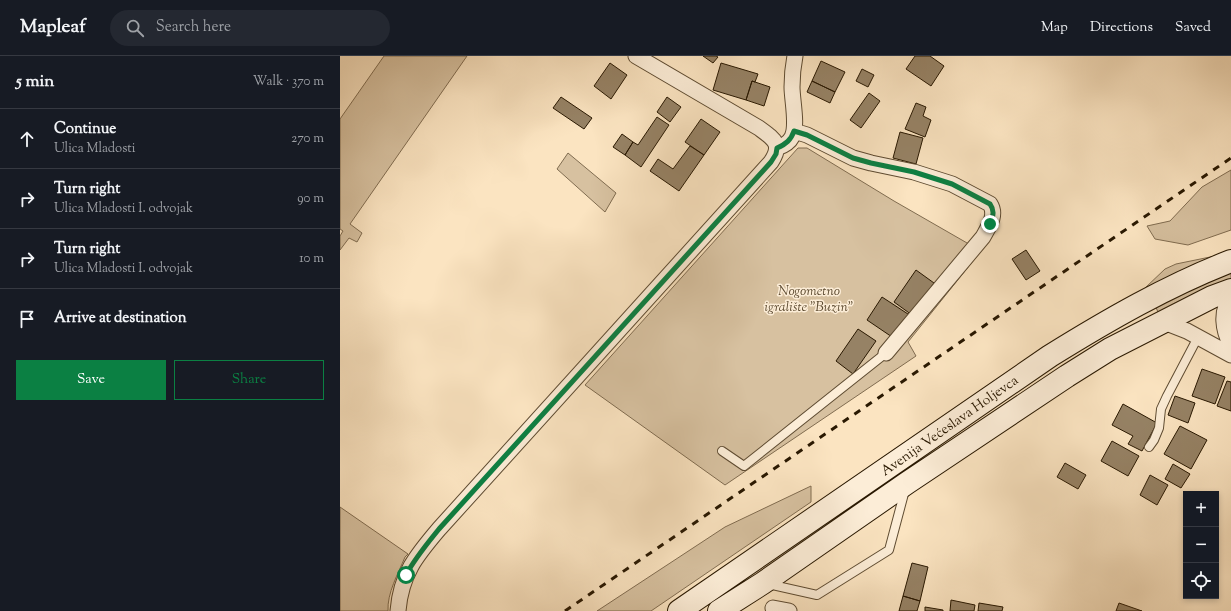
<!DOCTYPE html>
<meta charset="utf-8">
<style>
body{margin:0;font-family:"Sorts Mill Goudy",serif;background:#242831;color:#f1f3f6}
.controls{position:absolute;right:12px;bottom:12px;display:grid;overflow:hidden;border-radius:0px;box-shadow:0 2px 6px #0003}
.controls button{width:36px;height:36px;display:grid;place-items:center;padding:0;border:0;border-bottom:1px solid #363941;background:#171b24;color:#f1f3f6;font:20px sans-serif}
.stop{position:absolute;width:12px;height:12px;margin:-9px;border:3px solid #0b8043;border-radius:50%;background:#fff}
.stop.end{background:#0b8043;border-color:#fff;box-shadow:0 1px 4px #0008}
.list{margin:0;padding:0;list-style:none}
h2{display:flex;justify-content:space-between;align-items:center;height:52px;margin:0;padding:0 16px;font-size:17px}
h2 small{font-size:13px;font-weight:400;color:#9ea1a6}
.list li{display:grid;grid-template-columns:26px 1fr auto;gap:12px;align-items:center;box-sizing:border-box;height:60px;padding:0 16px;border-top:1px solid #363941}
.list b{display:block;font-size:15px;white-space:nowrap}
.list p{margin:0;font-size:13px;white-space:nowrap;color:#9ea1a6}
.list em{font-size:13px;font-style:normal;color:#9ea1a6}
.actions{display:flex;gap:8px;padding:12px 16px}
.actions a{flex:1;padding:9px 0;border:1px solid #0b8043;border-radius:0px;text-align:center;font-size:14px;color:#0b8043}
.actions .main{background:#0b8043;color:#fff}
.icon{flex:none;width:22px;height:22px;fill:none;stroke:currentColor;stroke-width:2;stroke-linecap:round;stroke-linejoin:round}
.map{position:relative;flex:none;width:891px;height:555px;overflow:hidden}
header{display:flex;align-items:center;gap:24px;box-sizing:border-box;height:56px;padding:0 20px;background:#171b24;border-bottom:1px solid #363941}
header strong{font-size:19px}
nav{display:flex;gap:22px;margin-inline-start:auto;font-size:14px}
.search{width:280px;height:36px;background:#242831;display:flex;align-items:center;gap:10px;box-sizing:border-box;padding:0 14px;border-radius:22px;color:#9ea1a6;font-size:15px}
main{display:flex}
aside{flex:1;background:#171b24}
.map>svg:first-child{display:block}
</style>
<header>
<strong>Mapleaf</strong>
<div class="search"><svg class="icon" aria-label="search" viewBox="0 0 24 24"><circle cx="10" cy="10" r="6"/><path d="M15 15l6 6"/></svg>Search here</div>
<nav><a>Map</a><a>Directions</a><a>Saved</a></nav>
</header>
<main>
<aside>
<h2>5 min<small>Walk · 370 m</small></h2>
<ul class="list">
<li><svg class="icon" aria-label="ahead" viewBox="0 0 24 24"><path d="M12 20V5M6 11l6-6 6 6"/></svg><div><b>Continue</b><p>Ulica Mladosti</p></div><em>270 m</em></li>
<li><svg class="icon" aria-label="right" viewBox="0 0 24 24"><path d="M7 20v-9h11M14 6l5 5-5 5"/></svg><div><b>Turn right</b><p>Ulica Mladosti I. odvojak</p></div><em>90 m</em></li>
<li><svg class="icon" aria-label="right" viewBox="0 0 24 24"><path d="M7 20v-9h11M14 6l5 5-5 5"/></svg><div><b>Turn right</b><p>Ulica Mladosti I. odvojak</p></div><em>10 m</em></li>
<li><svg class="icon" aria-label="arrive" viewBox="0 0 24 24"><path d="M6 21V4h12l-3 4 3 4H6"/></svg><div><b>Arrive at destination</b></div></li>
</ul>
<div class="actions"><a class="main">Save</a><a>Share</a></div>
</aside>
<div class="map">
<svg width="891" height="555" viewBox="0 0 891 555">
<rect width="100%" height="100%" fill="#fbe4c1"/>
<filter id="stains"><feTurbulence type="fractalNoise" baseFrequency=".005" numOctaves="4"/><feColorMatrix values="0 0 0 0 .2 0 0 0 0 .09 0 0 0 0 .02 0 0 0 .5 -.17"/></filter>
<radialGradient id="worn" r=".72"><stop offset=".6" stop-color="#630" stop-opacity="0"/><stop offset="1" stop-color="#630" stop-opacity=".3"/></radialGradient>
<path fill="#d7c1a0" stroke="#806c50" d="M44 0H127L10 168 22 177 17 186 9 182 0 194V180L3 175 0 173V63Z
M458 92H467L554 145 641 195 568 286 576 300 385 429 245 329Z
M228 97 276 137 265 156 217 113Z
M891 114V174L848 189 815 183 807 170 830 165 862 131Z
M891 194V197L849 212 805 232 825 213 836 208 875 200Z
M891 216V226L818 256 814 247Z
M471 430V446L311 555H257L385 471Z
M0 451 68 498 65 501C58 518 47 537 48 555H0Z"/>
<path fill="#968265" stroke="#291801" d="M363 0H376L378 1 373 7Z
M575 0H590L604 10 591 30 566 13Z
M481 5 505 16 495 36 472 25Z
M270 7 287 19 271 43 254 30Z
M381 7 418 18 415 26 412 25 406 44 373 34Z
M522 13 534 19 528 31 516 25Z
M412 25 430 31 424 50 406 44Z
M472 25 495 36 490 47 467 36Z
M529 37 540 45 521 72 510 64Z
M221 41 252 62 244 73 213 52Z
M327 41 341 51 330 66 317 56Z
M576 47 586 51 583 60 591 64 585 81 565 73Z
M317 61 329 69 301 111 285 99 293 86 298 89Z
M361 63 380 76 364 99 345 86Z
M560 76 583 82 576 108 553 102Z
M282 78 293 86 285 99 273 91Z
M350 90 364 99 339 135 310 115 318 103 333 113Z
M686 194 700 215 686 224 672 203Z
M576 214 594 227 572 259 554 246Z
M542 241 571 260 555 283 527 264Z
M518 273 536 285 513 318 496 305Z
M862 313 885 321 875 348 852 340Z
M887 325 891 326V355L877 350Z
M835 340 855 347 848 367 828 359Z
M783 348 817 367 802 395 788 388 793 380 772 369Z
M840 370 867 384 851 413 824 398Z
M772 385 799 400 788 420 761 405Z
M725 407 746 419 738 433 717 421Z
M833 408 850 418 841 432 825 423Z
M810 419 828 429 817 449 800 439Z
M572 507 588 511 580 545 563 540Z
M563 540 580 545 577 555H559Z
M611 544 635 549 634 555H610Z
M639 547 663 551 662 555H638Z
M779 547 802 555H776Z
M585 551 603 554V555H585Z"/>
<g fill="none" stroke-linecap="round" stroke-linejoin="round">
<g stroke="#5e4b31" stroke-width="10">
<path id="service" d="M809 391 814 384 819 372 821 353 827 340 858 281
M382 395 404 410 546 297
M428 528 477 539 549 494 565 434"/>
</g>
<g stroke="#5e4b31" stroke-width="17">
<path id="minor" d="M454 75 467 79 513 102 531 107 574 116 612 128 650 148C657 159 649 170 643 181L546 297
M437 92C443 90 449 87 452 81 458 70 452 44 452 31 452 20 453 10 455 0
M891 241C880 255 883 275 891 289
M824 266 847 275 891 299
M433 552 449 555
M58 555C61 518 76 500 99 473L431 106C443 88 434 83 419 72L296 0"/>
</g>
<g stroke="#291801" stroke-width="24">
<path id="secondary" d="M339 555 710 300C768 264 827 230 891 205
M379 555 423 527 567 427 727 320 770 293 872 241 891 234"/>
</g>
<use href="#service" stroke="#fcedd7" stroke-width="8"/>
<use href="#minor" stroke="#fcedd7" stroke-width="15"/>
<use href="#secondary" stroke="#fcedd7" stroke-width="22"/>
<path stroke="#291801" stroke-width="3" stroke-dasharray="7 7" stroke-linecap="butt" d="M225 555 891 102"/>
</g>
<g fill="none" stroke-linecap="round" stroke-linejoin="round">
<path stroke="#0b8043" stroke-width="5" d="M66 519C75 502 87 488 99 473L431 106 436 98 437 92C446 88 451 84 454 75L467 79 513 102 531 107 574 116 612 128 650 148C655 155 653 160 650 168"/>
</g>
<g text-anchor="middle" stroke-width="3" stroke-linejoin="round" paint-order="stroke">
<g font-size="14" font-style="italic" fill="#5d4b31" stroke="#fcedd7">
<text x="469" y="239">Nogometno<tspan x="469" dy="16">igralište "Buzin"</tspan></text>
</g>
<g font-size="14" fill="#291801" stroke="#fcedd7">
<text transform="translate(609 369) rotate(-35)" y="5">Avenija Većeslava Holjevca</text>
</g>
</g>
<rect width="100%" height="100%" filter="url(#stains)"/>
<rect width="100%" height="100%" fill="url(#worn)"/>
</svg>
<div class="controls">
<button>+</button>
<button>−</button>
<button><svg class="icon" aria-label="locate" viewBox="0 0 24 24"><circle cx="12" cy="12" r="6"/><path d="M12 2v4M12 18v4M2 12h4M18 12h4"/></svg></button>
</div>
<div class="stop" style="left:66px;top:519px"></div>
<div class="stop end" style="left:650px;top:168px"></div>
</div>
</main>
